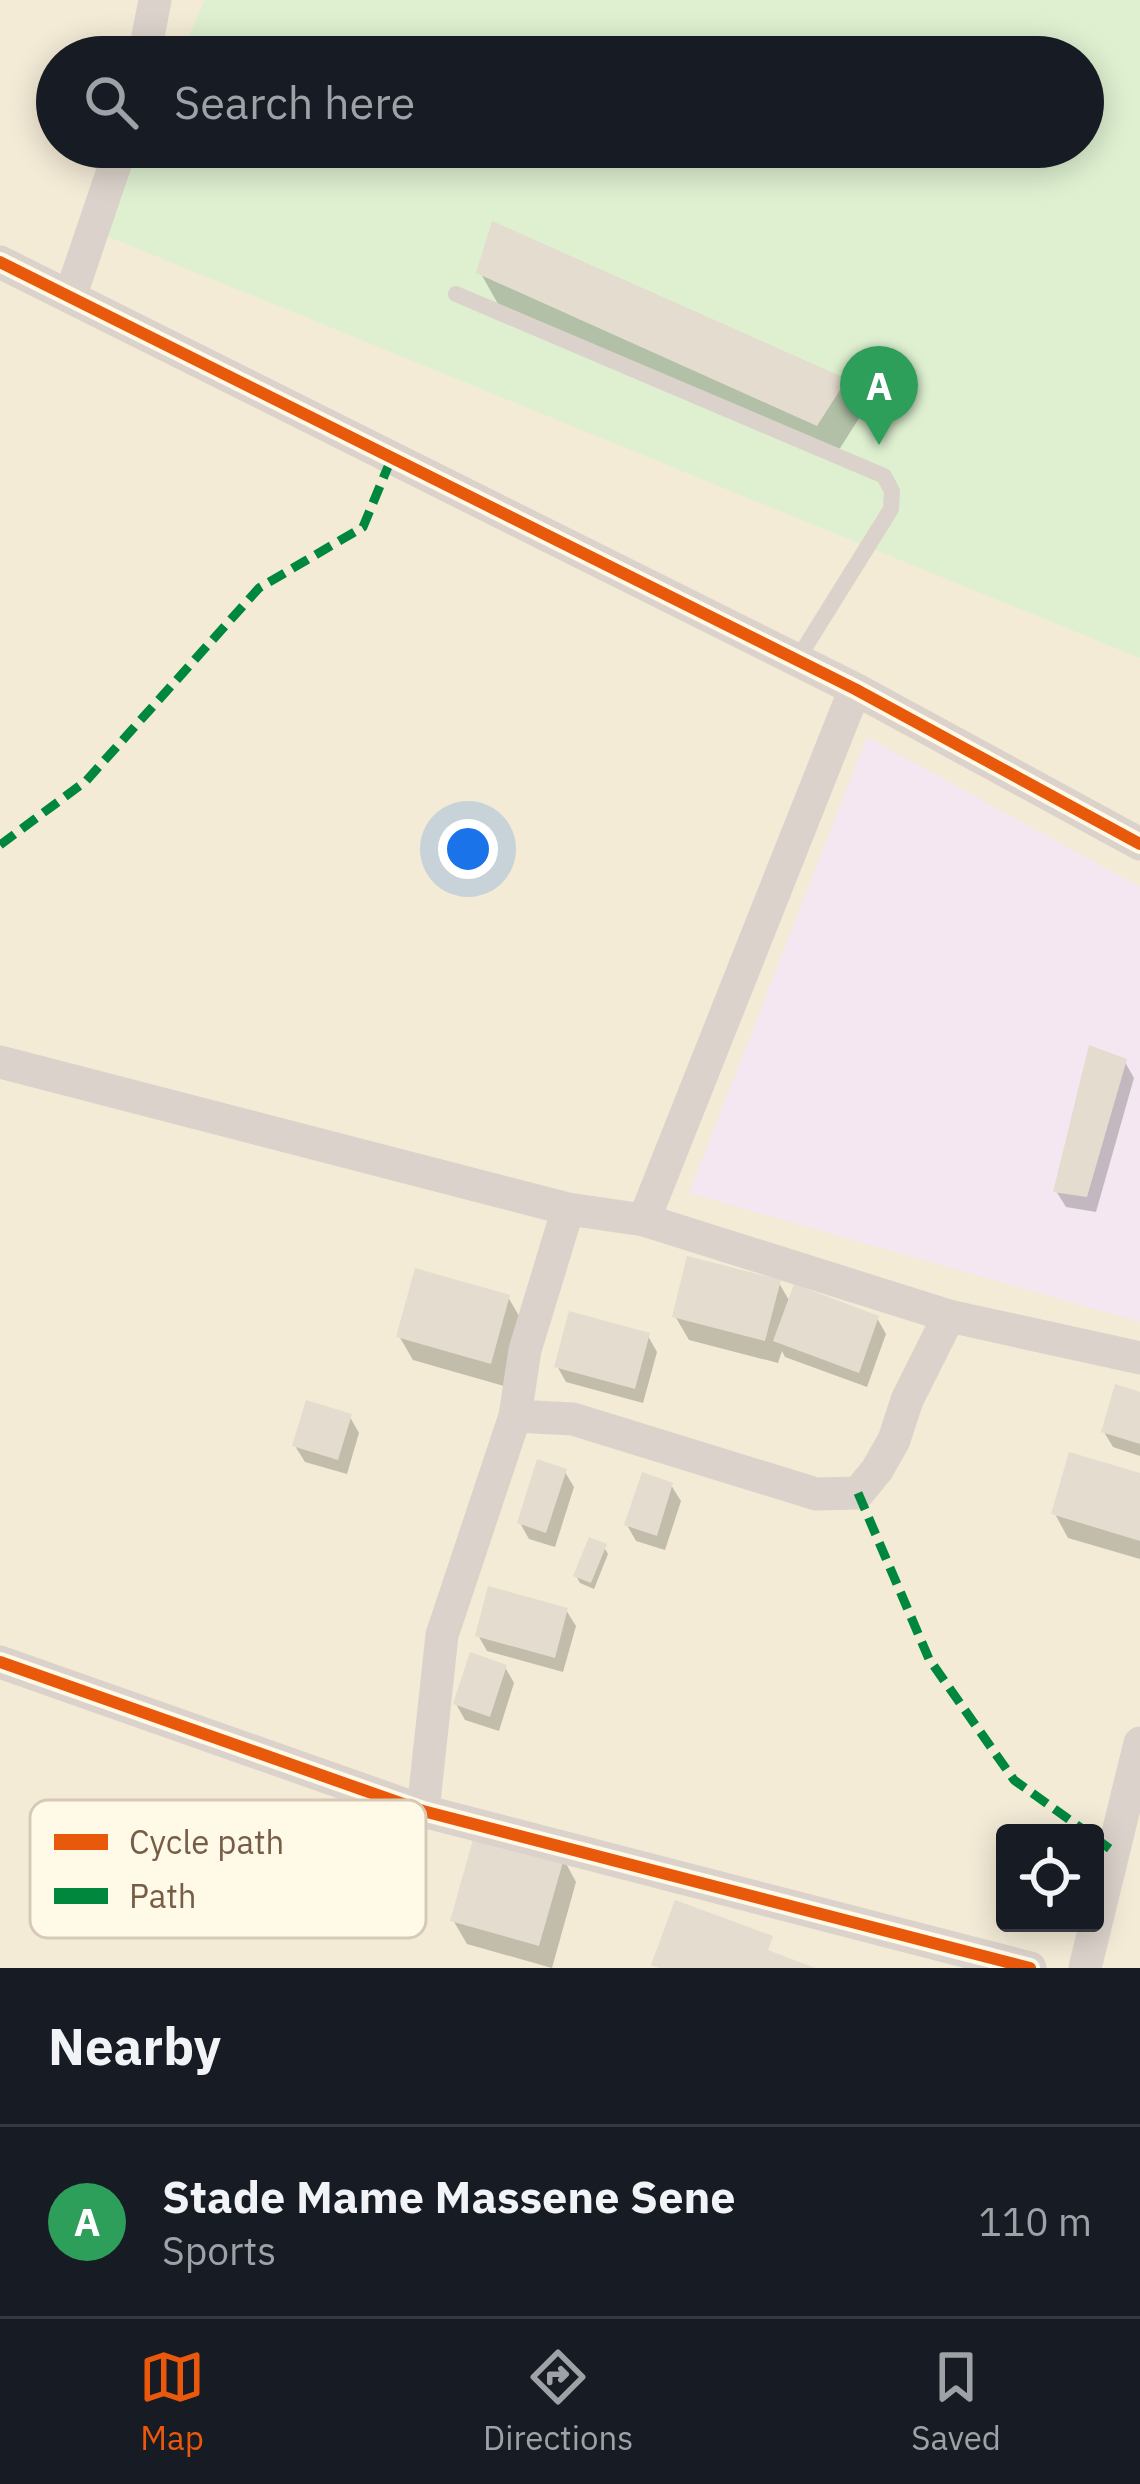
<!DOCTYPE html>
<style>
body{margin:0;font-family:"IBM Plex Sans",sans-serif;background:#242831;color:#f1f3f6}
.controls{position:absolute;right:36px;bottom:36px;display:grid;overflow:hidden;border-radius:12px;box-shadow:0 6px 30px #0003}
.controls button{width:108px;height:108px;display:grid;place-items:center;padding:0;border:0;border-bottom:3px solid #363941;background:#171b24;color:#f1f3f6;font:60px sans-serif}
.you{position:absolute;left:468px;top:849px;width:42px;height:42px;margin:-30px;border:9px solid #fff;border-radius:50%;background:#1a73e8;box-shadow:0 0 0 18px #1a73e833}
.badge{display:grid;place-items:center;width:78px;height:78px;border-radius:50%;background:#ea580c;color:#fff;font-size:39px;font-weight:700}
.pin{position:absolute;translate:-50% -99px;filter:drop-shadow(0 3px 6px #0008)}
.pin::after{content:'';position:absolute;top:63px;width:42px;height:36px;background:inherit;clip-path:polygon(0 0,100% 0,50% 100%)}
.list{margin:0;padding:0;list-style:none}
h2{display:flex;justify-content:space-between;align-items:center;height:156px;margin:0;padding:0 48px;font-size:51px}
h2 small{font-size:39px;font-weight:400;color:#9ea1a6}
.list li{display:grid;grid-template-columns:78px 1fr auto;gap:36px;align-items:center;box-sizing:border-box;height:192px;padding:0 48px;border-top:3px solid #363941}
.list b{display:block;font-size:45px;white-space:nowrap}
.list p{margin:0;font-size:39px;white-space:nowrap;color:#9ea1a6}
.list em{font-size:39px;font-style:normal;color:#9ea1a6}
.icon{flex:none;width:66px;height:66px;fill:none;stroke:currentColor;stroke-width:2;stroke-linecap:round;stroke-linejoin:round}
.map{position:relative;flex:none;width:1140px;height:1968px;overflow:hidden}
.search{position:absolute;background:#171b24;box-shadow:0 6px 30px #0003;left:36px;right:36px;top:36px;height:132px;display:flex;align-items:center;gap:30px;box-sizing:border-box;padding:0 42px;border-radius:66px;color:#9ea1a6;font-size:45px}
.sheet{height:348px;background:#171b24}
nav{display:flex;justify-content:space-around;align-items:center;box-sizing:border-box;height:168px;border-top:3px solid #363941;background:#171b24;font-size:33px;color:#9ea1a6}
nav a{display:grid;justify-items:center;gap:6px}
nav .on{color:#ea580c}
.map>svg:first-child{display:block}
</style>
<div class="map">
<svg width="1140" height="1968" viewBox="0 0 1140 1968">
<rect width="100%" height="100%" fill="#f7f4e7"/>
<path fill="#f3ebd6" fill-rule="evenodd" d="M0 0H1140V1968H0ZM57 57H1083V147H57ZM1005 1833H1095V1923H1005Z"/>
<path fill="#f5e7f1" d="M867 737 1140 887V1322L689 1193Z"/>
<path fill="#def0d0" d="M205 0H1140V658L97 232 137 147H1083V57H179Z"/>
<path fill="#0003" d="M480 272 845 381 863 412 835 456 498 304Z
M1125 1062 1134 1078 1096 1212 1066 1207 1056 1191Z
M779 1283 790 1302 877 1318 886 1334 867 1387 785 1357 782 1351 778 1363 689 1340 675 1316Z
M508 1297 522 1321 504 1386 413 1360 399 1336Z
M648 1336 657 1352 643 1403 566 1382 557 1366Z
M1140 1395V1456L1113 1447 1104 1432Z
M350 1417 359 1433 347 1474 305 1462 295 1446Z
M565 1472 574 1487 555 1547 529 1539 520 1523Z
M1140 1476V1559L1068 1538 1055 1514Z
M671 1485 681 1501 665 1550 636 1541 627 1525Z
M604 1547 608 1554 594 1589 580 1583 576 1576Z
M566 1610 576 1626 563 1672 487 1651 478 1635Z
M505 1667 514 1683 499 1731 465 1720 456 1704Z
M563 1858 576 1882 552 1968 467 1944 453 1920Z"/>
<path fill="#e4dcce" d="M492 221 847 379 817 426 476 273Z
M1089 1045 1127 1059 1087 1197 1053 1192Z
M687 1256 781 1280 765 1341 672 1317Z
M415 1268 510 1295 491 1364 396 1337Z
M794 1284 879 1316 859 1373 773 1341Z
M569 1311 650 1333 635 1389 554 1367Z
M1115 1384 1140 1392V1444L1101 1432Z
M306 1400 352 1414 338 1460 292 1446Z
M1069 1452 1140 1473V1541L1051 1514Z
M537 1459 567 1469 546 1533 517 1523Z
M642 1472 673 1483 657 1536 624 1525Z
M589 1537 607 1544 591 1583 573 1576Z
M488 1586 568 1608 555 1658 475 1636Z
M470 1652 507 1665 490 1717 453 1704Z
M476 1829 565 1855 539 1946 450 1921Z
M675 1900 773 1936 768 1950 815 1968H659L651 1965Z"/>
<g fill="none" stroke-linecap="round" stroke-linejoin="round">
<path stroke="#dbd3cb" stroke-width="16" d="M456 294 884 476 892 491 891 509 797 660"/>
<path stroke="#dbd3cb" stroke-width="33" d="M144 57 155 0
M0 262 855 689 1140 844
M70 297 121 147
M0 1062 568 1209
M644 1220 855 689
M515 1416 525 1350 568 1209 644 1220 949 1316 1140 1358
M0 1662 423 1811 1030 1968
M423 1811 442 1635 515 1416 573 1419 816 1494 858 1493 877 1470 894 1440 907 1400 949 1316
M1085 1968 1140 1743"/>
<path stroke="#00873e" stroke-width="9" stroke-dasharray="18 9" stroke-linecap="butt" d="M0 845 86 781 259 588 363 527 392 457
M858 1493 929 1659 1014 1780 1088 1833
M1095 1838 1113 1851"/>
<g stroke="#fff9e7" stroke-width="20">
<path id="cycleway" d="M0 262 855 689 1140 844
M0 1662 423 1811 1030 1968"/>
</g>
<use href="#cycleway" stroke="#e8590c" stroke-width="12"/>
</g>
<rect x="30" y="1800" width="396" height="138" rx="18" fill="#fff9e7" stroke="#d6cab7" stroke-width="3"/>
<rect x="54" y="1834" width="54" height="16" fill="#e8590c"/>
<rect x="54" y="1888" width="54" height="16" fill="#00873e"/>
<g font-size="33" fill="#765e46">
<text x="129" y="1854">Cycle path</text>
<text x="129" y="1908">Path</text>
</g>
</svg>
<div class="controls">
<button><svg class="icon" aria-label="locate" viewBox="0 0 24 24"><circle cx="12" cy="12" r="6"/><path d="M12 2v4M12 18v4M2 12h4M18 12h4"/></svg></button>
</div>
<div class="you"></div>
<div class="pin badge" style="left:879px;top:445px;background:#2e9e5b">A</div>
<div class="search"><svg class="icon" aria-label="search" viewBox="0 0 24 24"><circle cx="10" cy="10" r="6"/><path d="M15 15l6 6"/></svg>Search here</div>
</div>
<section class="sheet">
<h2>Nearby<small></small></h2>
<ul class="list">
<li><span class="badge" style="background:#2e9e5b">A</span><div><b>Stade Mame Massene Sene</b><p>Sports</p></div><em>110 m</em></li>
</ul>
</section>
<nav>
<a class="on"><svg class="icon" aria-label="map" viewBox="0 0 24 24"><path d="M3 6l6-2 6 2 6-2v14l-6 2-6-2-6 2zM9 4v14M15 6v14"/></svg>Map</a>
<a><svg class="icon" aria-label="directions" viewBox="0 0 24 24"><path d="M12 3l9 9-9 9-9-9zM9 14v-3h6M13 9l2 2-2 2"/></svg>Directions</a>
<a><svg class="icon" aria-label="saved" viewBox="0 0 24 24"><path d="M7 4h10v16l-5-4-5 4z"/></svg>Saved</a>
</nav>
